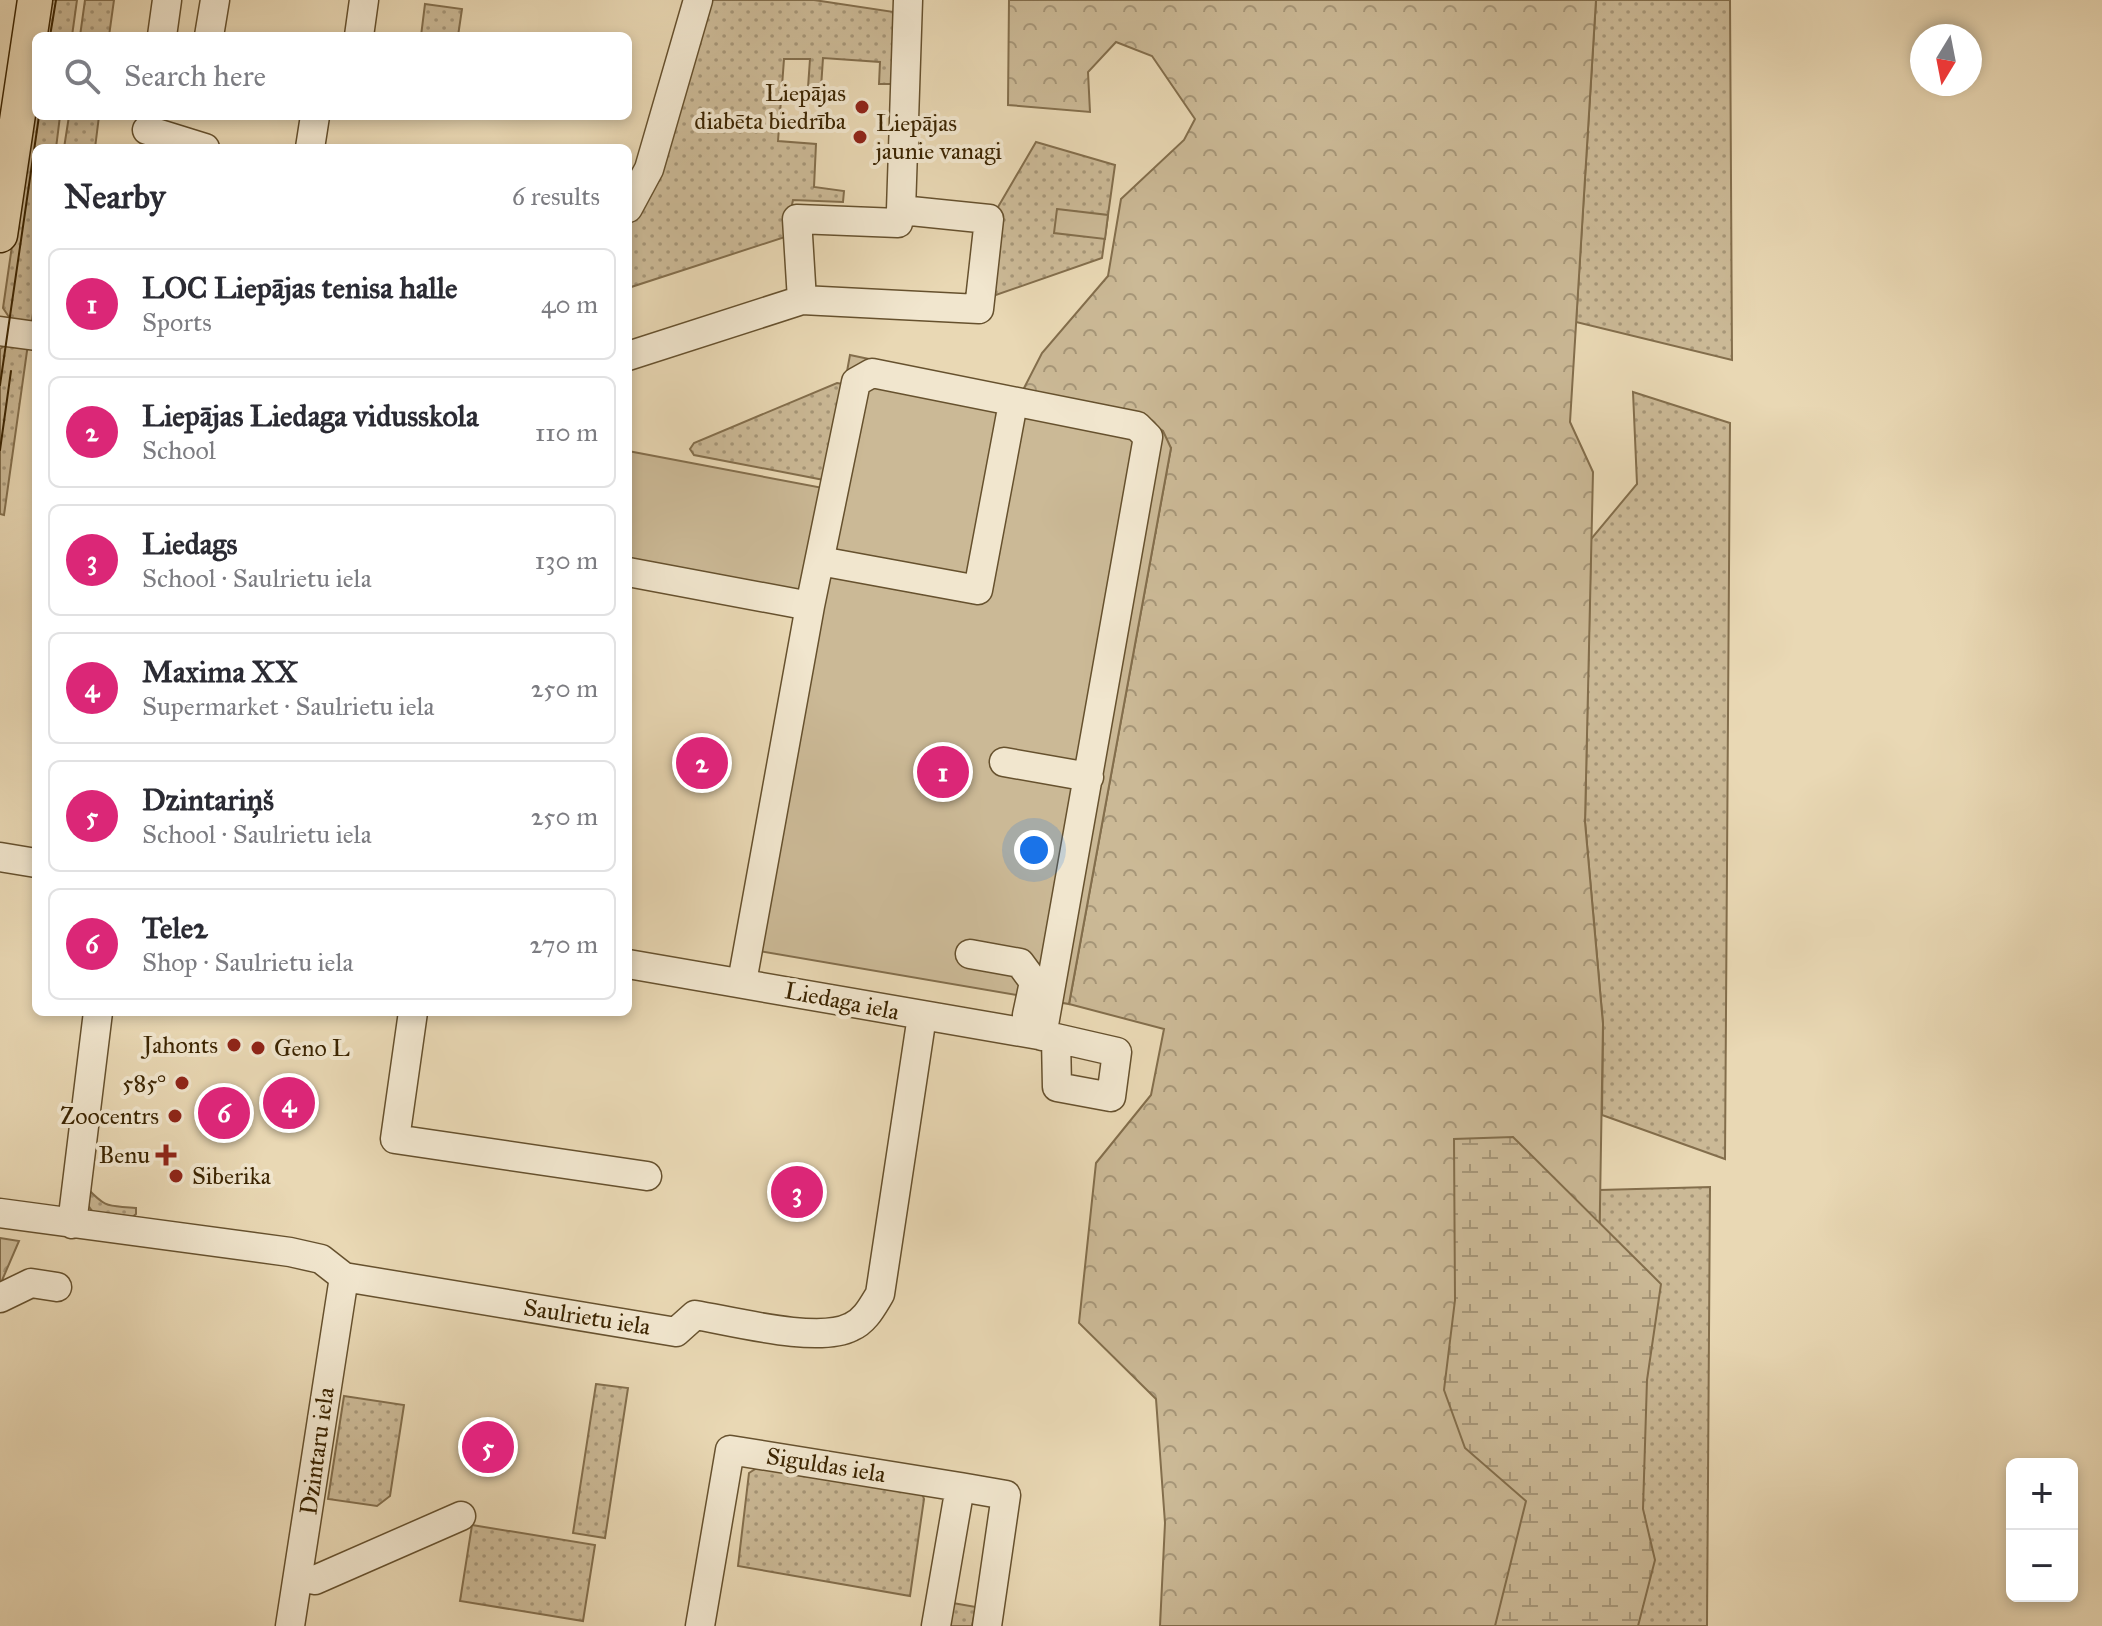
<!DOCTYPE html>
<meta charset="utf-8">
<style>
body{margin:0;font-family:"IM FELL Great Primer",serif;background:#f2f2f3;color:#2b2b33}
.controls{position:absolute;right:24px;bottom:24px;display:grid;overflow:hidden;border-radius:12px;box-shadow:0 4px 12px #0003}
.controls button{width:72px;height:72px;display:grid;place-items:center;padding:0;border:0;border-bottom:2px solid #e1e1e2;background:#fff;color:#2b2b33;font:40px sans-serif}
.compass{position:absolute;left:1910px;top:24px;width:72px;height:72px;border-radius:50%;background:#fff;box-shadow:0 4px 12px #0003;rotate:190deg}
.you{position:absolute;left:1034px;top:850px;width:28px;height:28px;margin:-20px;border:6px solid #fff;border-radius:50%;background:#1a73e8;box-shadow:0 0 0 12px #1a73e833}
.badge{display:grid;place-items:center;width:52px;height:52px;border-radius:50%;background:#db2777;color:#fff;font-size:26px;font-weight:700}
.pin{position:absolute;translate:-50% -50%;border:4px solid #fff;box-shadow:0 2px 8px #0006}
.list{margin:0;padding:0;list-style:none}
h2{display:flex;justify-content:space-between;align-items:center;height:104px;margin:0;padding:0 32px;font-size:34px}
h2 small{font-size:26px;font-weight:400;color:#7c7c81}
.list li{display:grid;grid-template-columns:52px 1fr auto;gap:24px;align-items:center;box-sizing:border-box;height:112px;margin:0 16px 16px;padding:0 16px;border:2px solid #e1e1e2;border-radius:12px}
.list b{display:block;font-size:30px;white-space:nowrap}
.list p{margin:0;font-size:26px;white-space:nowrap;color:#7c7c81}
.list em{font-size:26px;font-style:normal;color:#7c7c81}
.icon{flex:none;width:44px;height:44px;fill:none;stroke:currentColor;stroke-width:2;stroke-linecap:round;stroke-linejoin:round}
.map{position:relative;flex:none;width:2102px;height:1626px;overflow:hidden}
.search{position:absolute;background:#fff;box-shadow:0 4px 12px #0003;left:32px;top:32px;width:600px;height:88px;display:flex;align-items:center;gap:20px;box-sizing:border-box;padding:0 28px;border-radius:12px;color:#7c7c81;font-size:30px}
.panel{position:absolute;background:#fff;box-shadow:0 4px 12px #0003;left:32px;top:144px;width:600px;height:872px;border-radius:12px}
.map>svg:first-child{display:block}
</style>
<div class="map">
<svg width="2102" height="1626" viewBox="0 0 2102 1626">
<defs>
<pattern id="green-dots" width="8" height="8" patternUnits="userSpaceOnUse" patternTransform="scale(2)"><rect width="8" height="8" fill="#cbb996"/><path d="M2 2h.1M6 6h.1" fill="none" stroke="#a69678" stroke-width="1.8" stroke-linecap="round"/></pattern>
<pattern id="forest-crowns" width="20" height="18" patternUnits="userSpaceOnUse" patternTransform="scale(2)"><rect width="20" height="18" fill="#cbb996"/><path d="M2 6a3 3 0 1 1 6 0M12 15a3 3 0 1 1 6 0" fill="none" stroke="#a69678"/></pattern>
<pattern id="wetland-marsh" width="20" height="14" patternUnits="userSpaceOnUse" patternTransform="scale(2)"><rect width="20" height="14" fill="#cbb996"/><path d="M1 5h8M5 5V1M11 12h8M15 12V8" fill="none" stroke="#a69678"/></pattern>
</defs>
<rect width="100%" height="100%" fill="#e9d8b4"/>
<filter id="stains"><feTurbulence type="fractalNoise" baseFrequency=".0025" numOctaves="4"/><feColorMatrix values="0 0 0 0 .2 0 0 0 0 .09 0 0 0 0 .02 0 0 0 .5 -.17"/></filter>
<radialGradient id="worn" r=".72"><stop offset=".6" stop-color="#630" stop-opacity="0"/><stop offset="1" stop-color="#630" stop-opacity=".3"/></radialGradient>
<path fill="url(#green-dots)" stroke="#836e4c" stroke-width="2" d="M47 0H77L72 36H42Z
M85 0H114L109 36H80Z
M711 0H814L894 12 893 84H879L880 62 823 58 820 103 807 102 810 59H784L778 141 816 144 814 187 844 191 843 202 793 200 785 237 628 288V226L661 171Z
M1596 0H1730L1732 360 1576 322Z
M425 4 462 9 458 36H421Z
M36 80V116H60L56 148H36V291L31 328 13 323 3 308Z
M69 116H99L95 148H64Z
M1036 142 1115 165 1102 258 990 297 998 207Z
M10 342 28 344 4 515 0 514V349Z
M837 383 843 384 824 480 694 455 690 449 694 443Z
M1633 392 1730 423 1725 1159 1602 1115 1603 1024 1585 822 1591 539 1637 484Z
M1710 1187 1707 1626H1593L1600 1190Z
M87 1188C108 1210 108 1205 136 1208V1214L130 1219 95 1215 85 1201Z
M596 1384 628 1388 605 1538 573 1533Z
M344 1396 404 1405 390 1496 377 1506 328 1499Z
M760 1466 922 1493 924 1499 910 1596 738 1566 749 1473Z
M472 1525 595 1545 583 1621 460 1601Z
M947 1602 976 1607 972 1626H943Z"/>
<path fill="url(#forest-crowns)" stroke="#836e4c" stroke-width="2" d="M1009 0H1596L1570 422 1593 472 1585 822 1603 1024 1593 1626H1160L1165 1523 1156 1399 1079 1323 1096 1163 1151 1095 1164 1029 1069 1004 1171 448 1022 392 1042 353 1108 276 1121 199 1184 140 1195 119 1152 56 1116 42 1088 72 1090 112 1008 105Z
M0 1238 19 1241 0 1285Z"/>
<path fill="url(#wetland-marsh)" stroke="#836e4c" stroke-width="2" d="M1513 1137 1661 1284 1647 1380 1643 1509 1655 1560 1638 1626H1495L1526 1501 1465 1448 1444 1390 1455 1300 1454 1139Z"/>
<path fill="#cbb996" stroke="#836e4c" stroke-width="2" d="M1057 209 1108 215 1105 239 1054 233Z
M850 355 1140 416 1163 431 1171 448 1069 1004 742 948 806 596 628 561V451L823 488 815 546Z"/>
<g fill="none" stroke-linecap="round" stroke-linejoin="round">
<g stroke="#66512e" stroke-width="31">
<path id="minor" d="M162 36 167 0
M209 36 215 0
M359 36 364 0
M147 130 205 148
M310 148 315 116
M628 208 649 169 698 0
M802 300 797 219 898 223 901 210
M0 331 36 336
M628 356 802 300 979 309 989 219 901 210 908 0
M820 561 978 590 1013 403
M628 572 810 606
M1004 762 1089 777
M0 857 36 863
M970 954 1020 963 1034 982 1027 1015
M628 964 1056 1038 1117 1052 1111 1097 1057 1087 1056 1038
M742 982 810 606 856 382 872 373 1137 426 1148 437 1042 1036
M413 1012 395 1139 647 1176
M0 1213 290 1252 321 1259 344 1277 676 1332 695 1315C732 1321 818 1344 851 1327 865 1321 872 1307 880 1294L922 1016
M72 1224 98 1012
M0 1298 31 1283 57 1287
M960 1487 1006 1495 987 1626
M298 1577 315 1580 461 1516
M290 1626 344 1277
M700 1626 730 1450 960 1487 936 1626"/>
</g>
<g stroke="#3b2401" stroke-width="37">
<path id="major" d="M0 235 35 0"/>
</g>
<use href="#minor" stroke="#f1e6ce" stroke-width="28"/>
<use href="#major" stroke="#e9d8b4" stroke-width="34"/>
<path stroke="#3b2401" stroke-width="2" d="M50 36 56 0
M0 385 39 116
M0 450 11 371"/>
</g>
<g fill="#8f2418" stroke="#f1e6ce" stroke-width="3">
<circle cx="862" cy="107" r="8"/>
<circle cx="860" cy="137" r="8"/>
<circle cx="234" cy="1045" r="8"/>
<circle cx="258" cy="1048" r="8"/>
<circle cx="182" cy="1083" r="8"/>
<circle cx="175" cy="1116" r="8"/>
<path d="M162 1143h8v8h8v8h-8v8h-8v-8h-8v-8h8z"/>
<circle cx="176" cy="1176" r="8"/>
</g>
<g text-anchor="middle" stroke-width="8" stroke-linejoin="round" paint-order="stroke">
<g font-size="24" fill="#3b2401" stroke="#f1e6ce" text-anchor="end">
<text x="846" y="101">Liepājas<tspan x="846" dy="28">diabēta biedrība</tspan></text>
<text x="876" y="131" text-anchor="start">Liepājas<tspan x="876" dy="28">jaunie vanagi</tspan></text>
<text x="218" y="1053">Jahonts</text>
<text x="274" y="1056" text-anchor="start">Geno L</text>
<text x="166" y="1091">585°</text>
<text x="159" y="1124">Zoocentrs</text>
<text x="150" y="1163">Benu</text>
<text x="192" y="1184" text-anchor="start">Siberika</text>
</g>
<g font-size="24" fill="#3b2401" stroke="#f1e6ce">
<text transform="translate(842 1001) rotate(11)" y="8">Liedaga iela</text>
<text transform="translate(587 1317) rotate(9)" y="8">Saulrietu iela</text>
<text transform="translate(317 1451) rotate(-82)" y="8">Dzintaru iela</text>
<text transform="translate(826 1465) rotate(9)" y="8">Siguldas iela</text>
</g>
</g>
<rect width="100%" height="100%" filter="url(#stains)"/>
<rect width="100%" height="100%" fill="url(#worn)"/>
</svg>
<div class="controls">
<button>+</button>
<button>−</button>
</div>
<svg class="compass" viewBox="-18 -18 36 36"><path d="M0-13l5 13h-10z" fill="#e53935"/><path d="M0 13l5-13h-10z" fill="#7c7c81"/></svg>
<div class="you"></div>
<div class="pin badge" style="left:943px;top:772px">1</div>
<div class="pin badge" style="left:702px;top:763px">2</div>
<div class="pin badge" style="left:797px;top:1192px">3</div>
<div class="pin badge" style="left:289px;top:1103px">4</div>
<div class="pin badge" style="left:488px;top:1447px">5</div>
<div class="pin badge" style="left:224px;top:1113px">6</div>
<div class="search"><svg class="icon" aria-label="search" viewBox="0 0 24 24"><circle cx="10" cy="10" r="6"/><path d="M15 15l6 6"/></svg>Search here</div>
<section class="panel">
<h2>Nearby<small>6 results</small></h2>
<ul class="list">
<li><span class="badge">1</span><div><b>LOC Liepājas tenisa halle</b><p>Sports</p></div><em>40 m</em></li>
<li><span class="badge">2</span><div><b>Liepājas Liedaga vidusskola</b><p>School</p></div><em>110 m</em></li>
<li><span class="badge">3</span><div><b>Liedags</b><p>School · Saulrietu iela</p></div><em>130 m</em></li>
<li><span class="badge">4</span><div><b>Maxima XX</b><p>Supermarket · Saulrietu iela</p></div><em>250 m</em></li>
<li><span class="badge">5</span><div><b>Dzintariņš</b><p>School · Saulrietu iela</p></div><em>250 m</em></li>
<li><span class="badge">6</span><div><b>Tele2</b><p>Shop · Saulrietu iela</p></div><em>270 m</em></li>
</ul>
</section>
</div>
